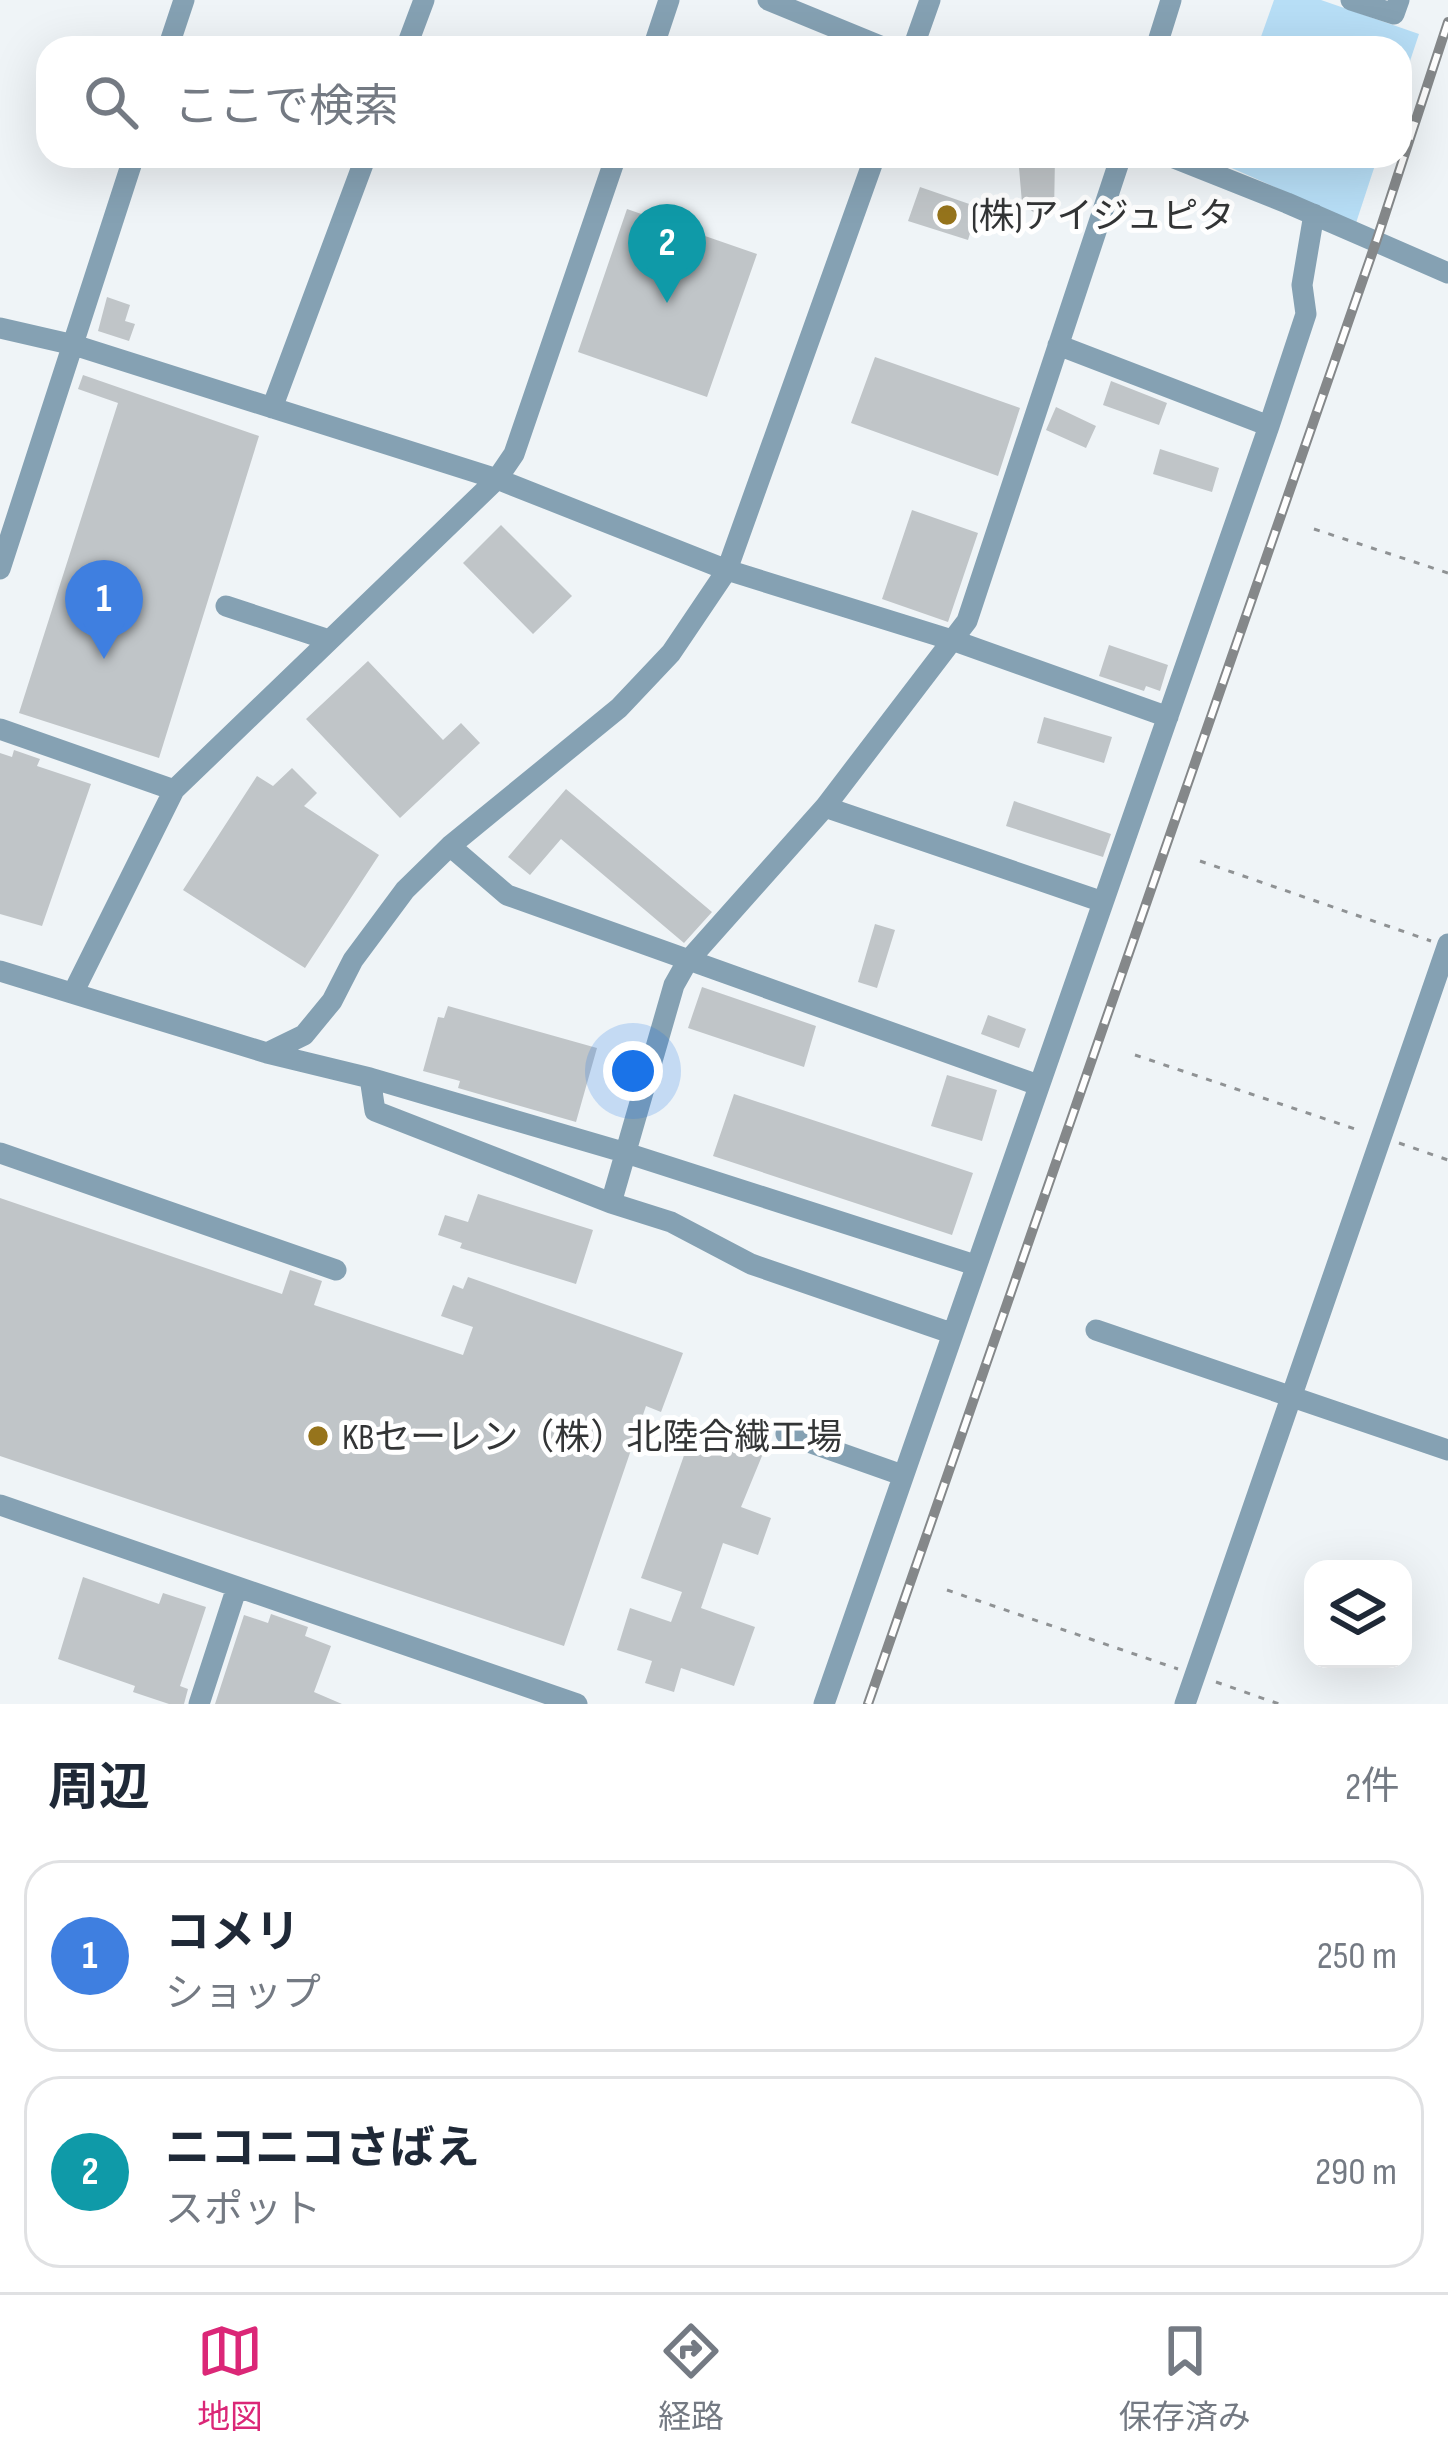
<!DOCTYPE html>
<html lang="ja">
<meta charset="utf-8">
<style>
body{margin:0;font-family:"Sofia Sans Condensed","Noto Sans JP",sans-serif;background:#f6f6f7;color:#1f2937}
.controls{position:absolute;right:36px;bottom:36px;display:grid;overflow:hidden;border-radius:24px;box-shadow:0 12px 48px #0002}
.controls button{width:108px;height:108px;display:grid;place-items:center;padding:0;border:0;border-bottom:3px solid #e0e1e3;background:#fff;color:#1f2937;font:60px sans-serif}
.you{position:absolute;left:633px;top:1071px;width:42px;height:42px;margin:-30px;border:9px solid #fff;border-radius:50%;background:#1a73e8;box-shadow:0 0 0 18px #1a73e833}
.badge{display:grid;place-items:center;width:78px;height:78px;border-radius:50%;background:#db2777;color:#fff;font-size:39px;font-weight:700}
.pin{position:absolute;translate:-50% -99px;filter:drop-shadow(0 3px 6px #0008)}
.pin::after{content:'';position:absolute;top:63px;width:42px;height:36px;background:inherit;clip-path:polygon(0 0,100% 0,50% 100%)}
.list{margin:0;padding:0;list-style:none}
h2{display:flex;justify-content:space-between;align-items:center;height:156px;margin:0;padding:0 48px;font-size:51px}
h2 small{font-size:39px;font-weight:400;color:#747a83}
.list li{display:grid;grid-template-columns:78px 1fr auto;gap:36px;align-items:center;box-sizing:border-box;height:192px;margin:0 24px 24px;padding:0 24px;border:3px solid #e0e1e3;border-radius:36px}
.list b{display:block;font-size:45px;white-space:nowrap}
.list p{margin:0;font-size:39px;white-space:nowrap;color:#747a83}
.list em{font-size:39px;font-style:normal;color:#747a83}
.icon{flex:none;width:66px;height:66px;fill:none;stroke:currentColor;stroke-width:2;stroke-linecap:round;stroke-linejoin:round}
.map{position:relative;flex:none;width:1448px;height:1704px;overflow:hidden}
.search{position:absolute;background:#fff;box-shadow:0 12px 48px #0002;left:36px;right:36px;top:36px;height:132px;display:flex;align-items:center;gap:30px;box-sizing:border-box;padding:0 42px;border-radius:36px;color:#747a83;font-size:45px}
.sheet{height:588px;background:#fff}
nav{display:flex;justify-content:space-around;align-items:center;box-sizing:border-box;height:168px;border-top:3px solid #e0e1e3;background:#fff;font-size:33px;color:#747a83}
nav a{display:grid;justify-items:center;gap:6px}
nav .on{color:#db2777}
.map>svg:first-child{display:block}
</style>
<div class="map">
<svg width="1448" height="1704" viewBox="0 0 1448 1704">
<rect width="100%" height="100%" fill="#eff4f7"/>
<path fill="#b7def6" d="M1274 0H1321L1419 34 1400 91V48H1257Z
M1220 156H1378L1356 223 1218 162Z"/>
<path fill="#c0c5c8" d="M1018 156H1055L1054 215H1037L1022 203Z
M920 187 978 207 968 240 908 221Z
M627 209 757 254 707 397 578 352Z
M107 297 130 305 125 321 135 324 129 341 98 331Z
M875 357 1020 408 998 476 851 423Z
M83 375 259 436 159 758 19 713 118 403 78 389Z
M1111 381 1167 403 1159 425 1103 405Z
M1056 407 1096 426 1086 448 1046 430Z
M1160 449 1219 468 1212 492 1153 474Z
M912 510 978 533 948 622 882 599Z
M501 525 572 596 533 634 463 563Z
M1109 645 1168 665 1160 691 1146 686 1144 691 1099 676Z
M368 661 443 740 461 723 480 743 400 818 306 719Z
M1044 717 1112 737 1104 763 1037 743Z
M14 750 40 759 37 766 91 784 42 926 0 914V753L12 757Z
M292 768 317 793 304 806 379 855 305 968 183 890 257 776 273 786Z
M566 789 712 912 684 943 561 839 530 875 508 857Z
M1014 801 1111 834 1103 857 1006 826Z
M875 924 895 930 877 988 858 982Z
M702 987 816 1026 804 1067 688 1028Z
M448 1006 597 1048 576 1122 458 1088 460 1081 423 1071 438 1017 444 1018Z
M988 1015 1026 1029 1019 1048 981 1034Z
M947 1075 997 1090 982 1141 931 1126Z
M734 1094 973 1173 952 1235 713 1156Z
M478 1194 593 1230 576 1284 460 1248 462 1243 438 1235 445 1215 468 1222Z
M0 1198 282 1294 290 1270 322 1281 314 1305 463 1355 473 1327 441 1316 453 1285 463 1289 468 1277 683 1353 661 1412 646 1406 564 1646 0 1456Z
M695 1424 764 1451 741 1507 771 1518 758 1555 723 1543 701 1608 755 1627 734 1686 681 1668 674 1692 645 1683 652 1661 617 1650 630 1608 671 1622 682 1592 641 1578Z
M83 1577 159 1604 163 1593 206 1607 180 1686 188 1689 184 1704H169L133 1692 135 1686 58 1659Z
M271 1614 308 1627 305 1636 331 1646 314 1692 342 1704H215L244 1615 268 1623Z"/>
<g fill="none" stroke-linecap="round" stroke-linejoin="round">
<path stroke="#8f9294" stroke-width="3" stroke-dasharray="6 9" stroke-linecap="butt" d="M1314 529 1448 573
M1200 861 1431 941
M1135 1055 1361 1131
M1399 1143 1448 1160
M947 1590 1178 1669
M1216 1682 1279 1704"/>
<path stroke="#85a1b3" stroke-width="21" d="M768 0 885 48
M1351 0 1394 14 1399 0
M168 48 184 0
M406 48 424 0
M653 48 669 0
M913 48 930 0
M1156 48 1171 0
M1169 156 1287 203 1448 273
M0 328 74 345 497 479 727 570 955 641 1168 717
M1058 345 1269 426
M272 408 366 156
M0 569 134 156
M226 606 329 640
M0 729 174 790
M825 807 1103 902
M450 846 507 895 1038 1085
M0 971 267 1053 370 1078 623 1152 975 1265
M73 993 174 790 497 479 514 454 616 156
M267 1053 304 1035 332 1001 353 960 405 890 450 846 619 708 671 653 727 570 875 156
M370 1078 375 1111 611 1203 671 1222 751 1264 951 1333
M0 1153 336 1270
M611 1203 674 985 687 962 825 807 967 621 1121 156
M1096 1330 1448 1450
M786 1434 902 1475
M0 1505 577 1704
M199 1704 237 1587
M824 1704 1269 426 1306 314 1302 285 1314 214
M1185 1704 1448 944"/>
<g stroke="#85888a" stroke-width="10">
<path id="rail" d="M868 1704 1376 242 1448 22"/>
</g>
<use href="#rail" stroke="#fff" stroke-width="6" stroke-dasharray="18" stroke-linecap="butt"/>
</g>
<g fill="#96741c" stroke="#fff" stroke-width="4.5">
<circle cx="947" cy="215" r="12"/>
<circle cx="318" cy="1436" r="12"/>
</g>
<g text-anchor="middle" stroke-width="10" stroke-linejoin="round" paint-order="stroke">
<g font-size="36" fill="#333536" stroke="#fff" text-anchor="start">
<text x="971" y="228">(株)アイジュピタ</text>
<text x="342" y="1449">KBセーレン（株）北陸合繊工場</text>
</g>
</g>
</svg>
<div class="controls">
<button><svg class="icon" aria-label="layers" viewBox="0 0 24 24"><path d="M12 4l9 5-9 5-9-5zM3 14l9 5 9-5"/></svg></button>
</div>
<div class="you"></div>
<div class="pin badge" style="left:104px;top:659px;background:#3f7fe0">1</div>
<div class="pin badge" style="left:667px;top:303px;background:#0f9aa8">2</div>
<div class="search"><svg class="icon" aria-label="search" viewBox="0 0 24 24"><circle cx="10" cy="10" r="6"/><path d="M15 15l6 6"/></svg>ここで検索</div>
</div>
<section class="sheet">
<h2>周辺<small>2件</small></h2>
<ul class="list">
<li><span class="badge" style="background:#3f7fe0">1</span><div><b>コメリ</b><p>ショップ</p></div><em>250 m</em></li>
<li><span class="badge" style="background:#0f9aa8">2</span><div><b>ニコニコさばえ</b><p>スポット</p></div><em>290 m</em></li>
</ul>
</section>
<nav>
<a class="on"><svg class="icon" aria-label="map" viewBox="0 0 24 24"><path d="M3 6l6-2 6 2 6-2v14l-6 2-6-2-6 2zM9 4v14M15 6v14"/></svg>地図</a>
<a><svg class="icon" aria-label="directions" viewBox="0 0 24 24"><path d="M12 3l9 9-9 9-9-9zM9 14v-3h6M13 9l2 2-2 2"/></svg>経路</a>
<a><svg class="icon" aria-label="saved" viewBox="0 0 24 24"><path d="M7 4h10v16l-5-4-5 4z"/></svg>保存済み</a>
</nav>
